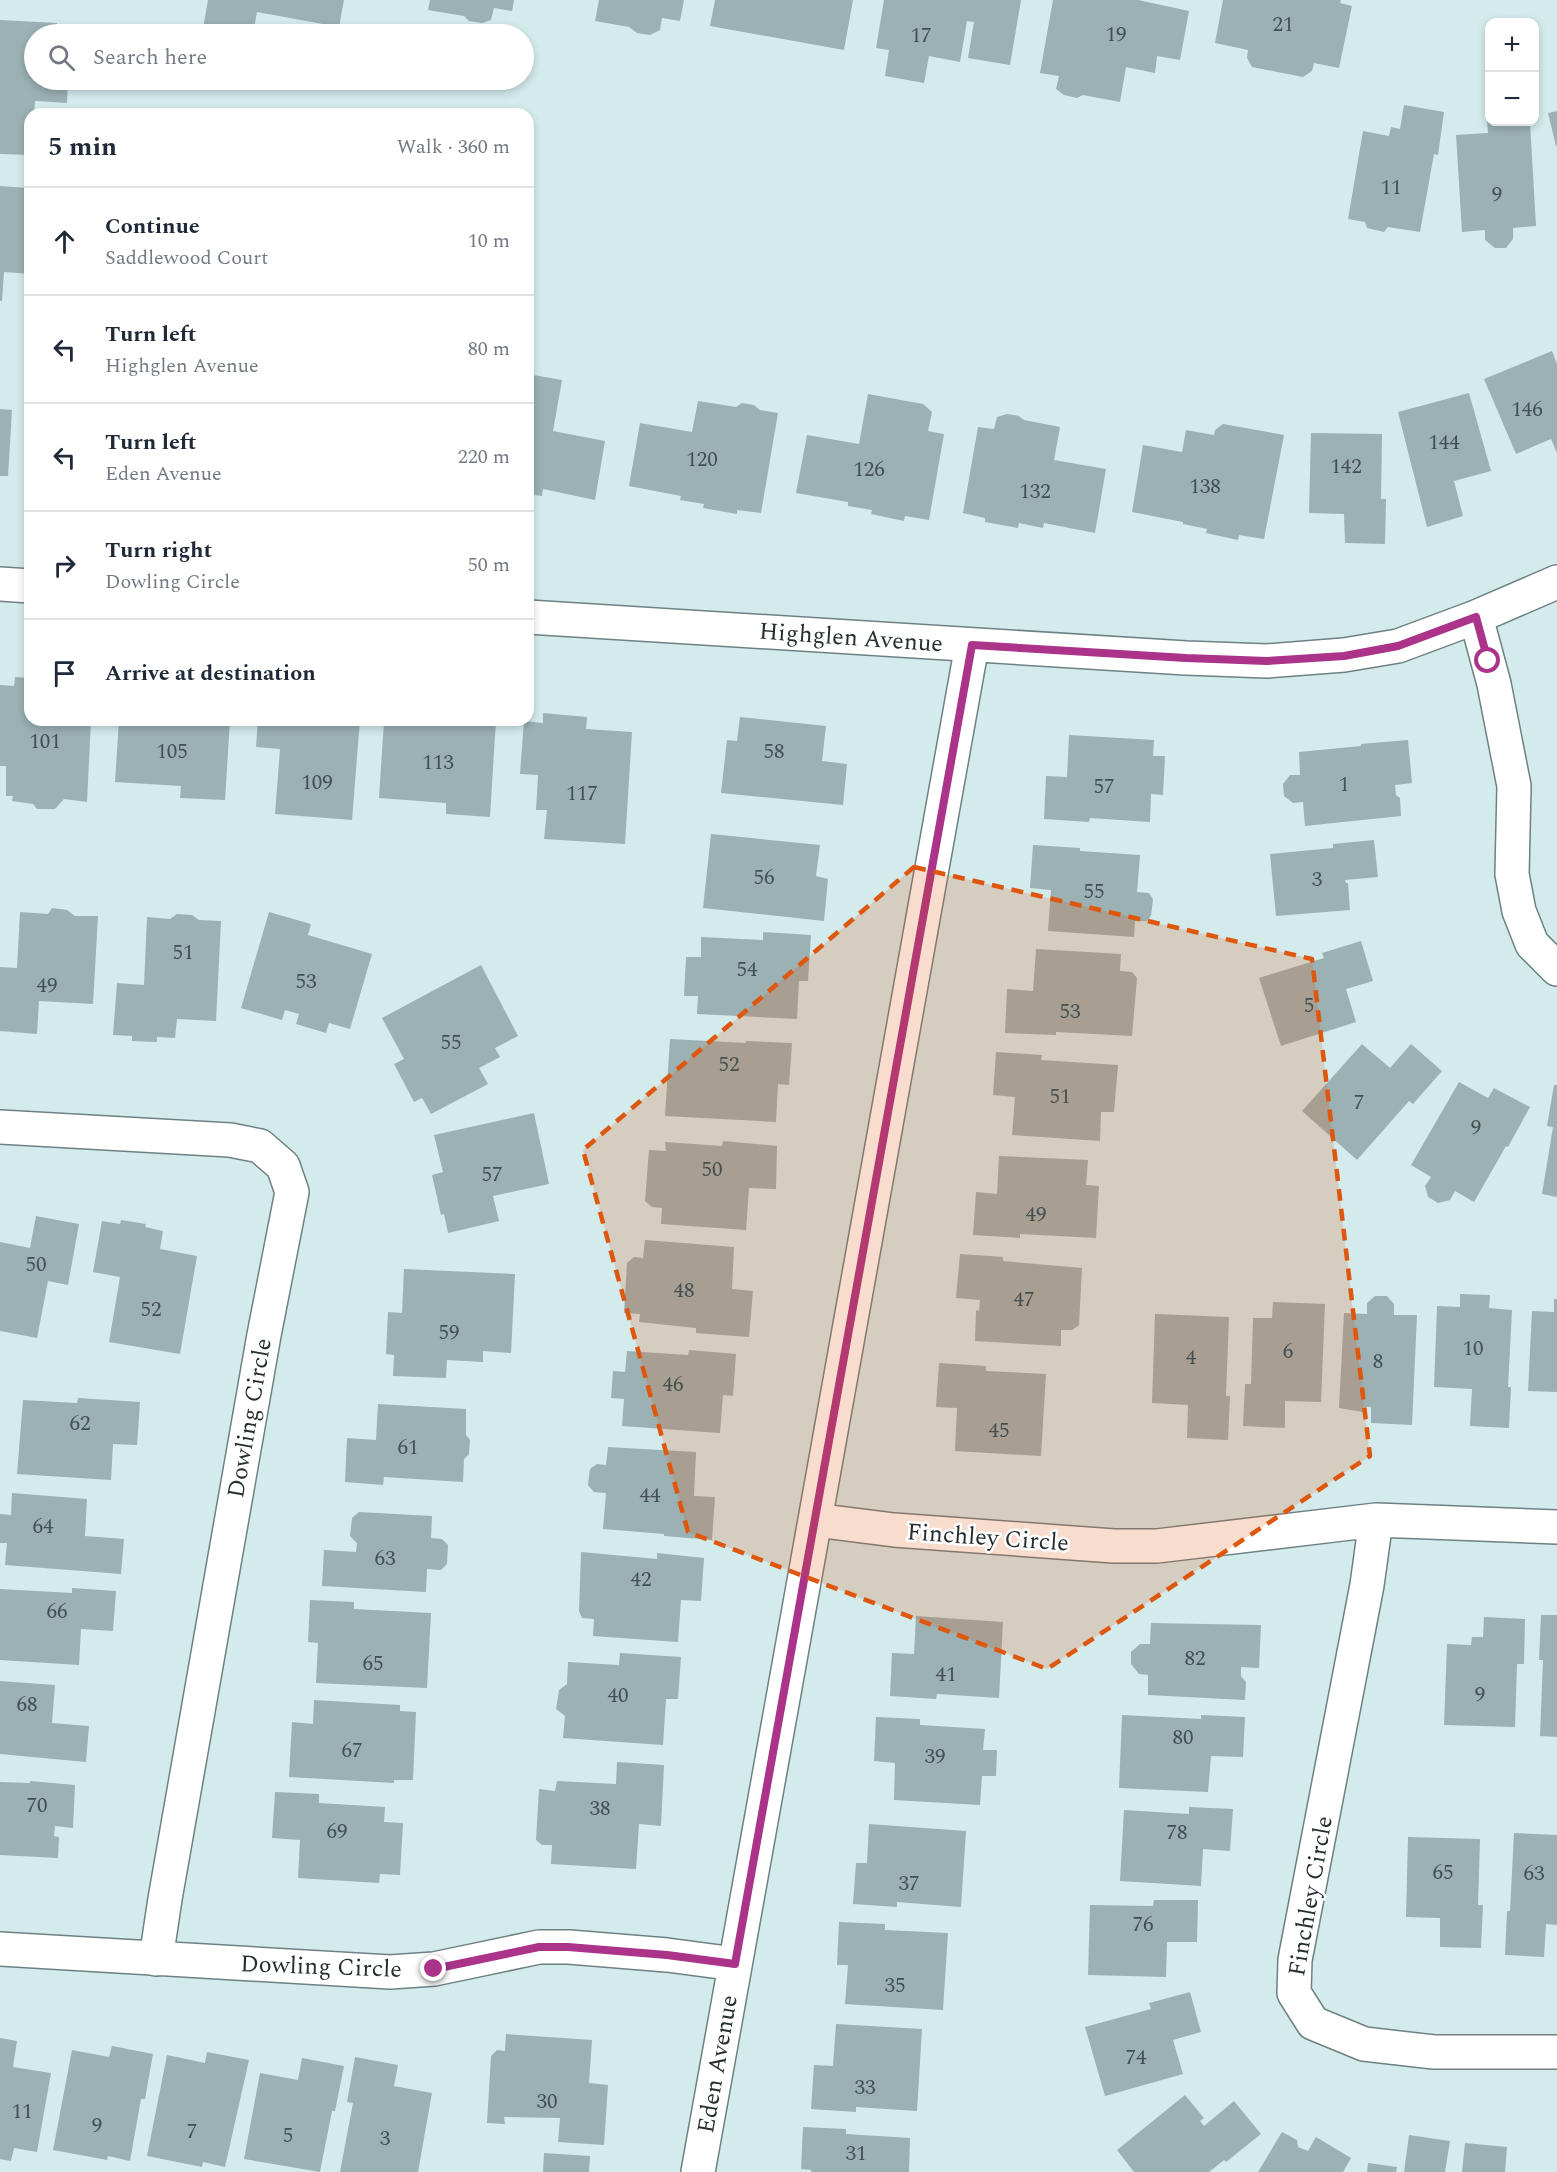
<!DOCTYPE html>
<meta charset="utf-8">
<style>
body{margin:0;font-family:Spectral,serif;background:#f6f6f7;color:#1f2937}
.controls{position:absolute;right:18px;top:18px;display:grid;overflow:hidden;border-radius:12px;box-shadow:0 3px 9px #0003}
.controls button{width:54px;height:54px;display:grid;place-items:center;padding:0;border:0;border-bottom:2px solid #e0e1e3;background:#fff;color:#1f2937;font:30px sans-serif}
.stop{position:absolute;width:18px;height:18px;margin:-14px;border:4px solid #ab338a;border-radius:50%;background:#fff}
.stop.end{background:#ab338a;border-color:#fff;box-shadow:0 2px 6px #0008}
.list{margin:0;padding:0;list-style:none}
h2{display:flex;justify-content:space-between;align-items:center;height:78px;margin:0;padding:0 24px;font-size:26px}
h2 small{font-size:20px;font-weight:400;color:#747a83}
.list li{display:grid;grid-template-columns:39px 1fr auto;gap:18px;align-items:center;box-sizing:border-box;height:108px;padding:0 24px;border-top:2px solid #e0e1e3}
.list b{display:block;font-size:22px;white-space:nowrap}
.list p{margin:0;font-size:20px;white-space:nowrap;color:#747a83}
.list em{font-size:20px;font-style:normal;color:#747a83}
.icon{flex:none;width:33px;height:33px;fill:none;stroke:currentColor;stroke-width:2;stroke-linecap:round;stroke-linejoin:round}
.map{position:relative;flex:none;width:1557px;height:2172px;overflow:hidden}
.search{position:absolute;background:#fff;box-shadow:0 3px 9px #0003;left:24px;top:24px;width:510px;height:66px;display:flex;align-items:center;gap:15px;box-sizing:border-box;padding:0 21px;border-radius:33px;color:#747a83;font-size:22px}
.panel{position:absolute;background:#fff;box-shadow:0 3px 9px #0003;left:24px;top:108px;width:510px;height:618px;border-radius:18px}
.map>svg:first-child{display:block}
</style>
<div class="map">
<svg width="1557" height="2172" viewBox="0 0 1557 2172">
<rect width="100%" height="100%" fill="#d4ebec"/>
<path fill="#9bb1b3" d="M208 0H344L339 27 257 12 253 34H202Z
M430 0H514L512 11 494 8 491 20 482 23 469 21 464 16 428 10Z
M599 0H684L680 21 662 18 660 30 650 35 637 33 629 27 595 21Z
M715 0H853L844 50 710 26Z
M884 0H1021L1010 65 968 58 974 22 967 21 960 62 929 56 924 83 885 76 889 50 876 48Z
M1053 0H1138L1189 11 1180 60 1157 56 1155 73 1126 67 1120 102 1083 95 1077 98 1064 95 1056 89 1059 76 1040 73Z
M1223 0H1341L1340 3 1352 6 1339 68 1314 63 1312 71 1303 77 1252 67 1247 58 1248 50 1215 43Z
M0 20 57 23 56 34H34V80H68L67 103 35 101 34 114H30V155L0 154Z
M1404 105 1444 112 1438 155 1434 154 1420 232 1388 227 1384 232 1367 228 1365 222 1348 219 1363 131 1389 136 1391 127 1400 129Z
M1557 111V146H1556L1548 113Z
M1487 120H1490V122H1530L1536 226 1513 228V239L1506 248H1495L1485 240V230L1462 232 1456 135 1488 133Z
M0 186 28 188 27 205H30V274L4 272 2 301H0Z
M1552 351 1557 364V453L1551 439 1516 454 1484 379Z
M528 374 562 380 553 431 605 441 595 500 543 489 542 496 528 494Z
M1469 393 1491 471 1454 481 1463 516 1427 527 1398 412Z
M868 394 923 404 932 412 928 431 944 434 929 520 905 516 904 521 871 514 872 510 848 506V502L796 493 807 435 859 444Z
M698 401 736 407 742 403 754 405 760 410 778 413 761 513 737 510V514L703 508 704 504 680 500 681 496 629 486 640 423 692 432Z
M0 409 12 410 8 476H0Z
M1007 414 1019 416 1024 420 1060 427 1054 460 1106 469 1095 533 1044 523 1043 528 1019 523 1018 528 985 522V518L963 513 978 427 994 429 997 417Z
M1223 424 1284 435 1264 539 1239 535 1238 540 1206 533 1207 529 1183 524V522L1132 512 1143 445 1182 452 1186 430 1214 435 1215 430Z
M1311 433 1382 434 1381 499H1386L1385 544 1345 543 1344 514 1309 513Z
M15 677 30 678V720H91L87 802 64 799 55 809H37L33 804 12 801 13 796H6V766H0V685L14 686Z
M543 713 587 717 586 729 632 732 625 844 544 839 547 810H536L538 775 520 774 524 721 543 723Z
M740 717 826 726 822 761 847 764 843 805 721 793 727 740 737 741Z
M119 720H230L225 800 180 798 181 786 115 782Z
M258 720H360L352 820 275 814 280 749 256 747Z
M406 720H438V724L448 725 449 720H496L490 817 446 814V803L379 798 384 721 406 722Z
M1069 735 1154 740 1153 756H1165L1163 795 1151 794 1150 822 1090 818 1089 822 1044 819 1046 776 1067 777Z
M1408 740 1412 783 1395 785 1396 795 1400 798 1401 816 1305 826 1303 802 1293 803 1284 796 1283 784 1290 775H1300L1299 752 1361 746V744Z
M711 834 820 845 816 876 828 879 824 921 703 908Z
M1374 840 1378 877 1345 880 1346 883H1348L1350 910 1276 916 1270 854 1333 848V844Z
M1033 845 1080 848V851L1140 855 1137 892 1149 893 1153 899 1151 916 1147 921H1135L1134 937 1048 931 1051 890 1030 888Z
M52 908 67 910 75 916H98L93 1004 39 1001 37 1034 0 1031V967L17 968 20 912 48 914Z
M269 912 311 924 308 935 372 954 350 1029 329 1023 326 1033 296 1024 299 1014 285 1010 282 1020 241 1008Z
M177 914 192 915 199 920 221 921 216 1021 177 1019 175 1038 157 1037V1042L132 1041V1036L113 1035 117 983 144 985 147 917 170 919Z
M763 932 811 935 808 981H799L797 1019 697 1014 698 996H684L686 957H701V937L763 940Z
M1361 941 1373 981 1346 989 1356 1022 1281 1046 1259 978 1324 958 1322 953Z
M1036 949 1121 954 1120 971 1132 972 1137 978 1132 1036 1056 1032V1035L1005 1033 1007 989 1033 991Z
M481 965 518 1036 495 1048 500 1057 479 1068 488 1084 431 1114 422 1098 414 1102 394 1064 404 1059 382 1018Z
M670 1039 746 1043V1041L792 1043 789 1085 778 1084 776 1122 665 1116Z
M1362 1044 1390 1068 1411 1044 1442 1071 1413 1104 1409 1101 1357 1160 1302 1111Z
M996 1052 1042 1055 1041 1060 1118 1065 1114 1112H1101L1100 1141 1012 1135 1015 1097 993 1095Z
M1459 1082 1488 1098 1494 1088 1530 1107 1508 1147 1506 1146 1474 1202 1455 1191 1450 1200 1438 1203 1428 1197 1425 1186 1431 1177 1411 1165Z
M1554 1085H1557V1197L1542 1194 1553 1127 1547 1126Z
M534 1113 549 1184 493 1196 499 1221 448 1233 444 1214 441 1215 432 1175 443 1172 434 1135Z
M723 1141 777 1146 776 1189 749 1188 746 1230 661 1224 662 1208 652 1207 645 1201 649 1150 666 1151 665 1142 722 1146Z
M999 1156 1088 1160 1086 1185 1099 1186 1096 1238 1020 1234V1238L973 1235 976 1192 997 1194Z
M36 1216 79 1224 68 1285 48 1281 37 1338 0 1331V1242L30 1248Z
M121 1220 146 1224 145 1227 163 1231 160 1249 197 1256 180 1354 109 1342 120 1277 93 1272 102 1221 120 1224Z
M645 1240 734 1247 732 1289 753 1291 749 1337 696 1333V1328L639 1322 640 1314 624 1313 627 1263 634 1257 643 1258Z
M960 1254 1003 1257V1261L1082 1268 1079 1325 1072 1330H1061V1346L975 1341 976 1310 979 1311 980 1300 956 1298Z
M404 1269 515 1274 511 1353 483 1351V1362L447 1360 446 1378 393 1376 394 1355 386 1354 388 1312 402 1313Z
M1460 1294 1490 1295 1489 1308 1512 1310 1508 1387H1511L1509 1428 1470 1426 1472 1389 1434 1387 1437 1306 1460 1307Z
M1375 1296H1387L1394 1304V1315H1417L1412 1425 1371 1423V1407H1363V1412L1339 1408 1344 1313 1367 1314V1303Z
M1554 1299H1557V1392L1528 1391 1532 1311 1554 1312Z
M1273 1302 1325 1304 1321 1402 1285 1401V1428L1243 1426 1245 1384H1251L1253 1318H1272Z
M1155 1314 1229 1317 1226 1396H1230L1228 1440 1187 1438 1188 1405 1152 1403Z
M689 1350 736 1354 733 1396 723 1395 720 1433 622 1426 624 1399 611 1398 613 1371 625 1372 627 1351 688 1355Z
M939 1363 986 1366V1371L1046 1374 1041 1456 955 1451 957 1408 936 1407Z
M78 1398 140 1402 137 1445 113 1444 111 1480 17 1474 23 1400 77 1403Z
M378 1404 466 1409V1435L470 1440 469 1454 464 1459 463 1482 384 1477 383 1485 345 1482 347 1438 376 1440Z
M608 1447 696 1452 694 1496 715 1497 712 1540 664 1536V1534L603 1529 606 1493 594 1492 588 1485 590 1469 597 1464 606 1465Z
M12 1493 87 1499 85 1536 124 1539 121 1574 5 1565 7 1543H0V1514L11 1515Z
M359 1512 432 1516 431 1538 442 1539 448 1545 447 1564 441 1570 427 1569 426 1592 322 1586 324 1550 356 1552 357 1543 350 1536 352 1518Z
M581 1552 657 1559V1553L704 1558 701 1601 681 1600 678 1642 593 1636 594 1619 582 1618 579 1611Z
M72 1588 116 1591 113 1631 81 1629 79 1665 0 1660V1589L72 1593Z
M310 1600 354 1602V1609L431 1613 427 1688 316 1683 318 1643 308 1642Z
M1541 1615H1557V1737L1540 1736 1543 1660H1539Z
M916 1616 1003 1622 999 1698 937 1694 936 1699 890 1696 892 1653 914 1654Z
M1484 1617 1525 1619 1524 1664H1517L1515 1727 1444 1725 1447 1644 1471 1645 1472 1637H1483Z
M1151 1623 1261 1625 1259 1668 1241 1667V1676L1246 1682 1245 1700 1148 1695V1675L1139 1674 1131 1664V1652L1140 1644H1150Z
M620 1653 681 1657 678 1699H666L663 1745 563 1738 565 1716 556 1709 559 1690 567 1684 568 1662 619 1665Z
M0 1681 55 1685 52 1723 89 1726 86 1762 0 1754Z
M314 1700 400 1705V1711L416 1712 413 1780H394V1783L289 1777 292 1722 313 1724Z
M1122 1715 1201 1719V1715L1245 1717 1243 1757 1211 1756 1208 1792 1119 1788Z
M876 1717 920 1719V1725L985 1729 983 1750H997L996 1776H982L980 1805 894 1800 895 1763 874 1761Z
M617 1762 664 1765 661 1826 639 1824 636 1869 551 1864 552 1845H542L536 1840 539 1789 555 1791 557 1781 616 1784Z
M30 1781 75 1785 73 1828 55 1826 54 1836 59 1837 58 1858 0 1855V1782L30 1783Z
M275 1792 319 1794V1803L385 1807 384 1822 403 1823 400 1875 380 1874 379 1883 298 1878 300 1840 272 1838Z
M1189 1807 1233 1809 1230 1851 1203 1849 1201 1886 1120 1881 1124 1810 1189 1814Z
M869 1824 966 1831 961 1907 897 1902V1907L853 1904 856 1863H867Z
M1514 1833 1557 1835V1925L1546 1924 1544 1957 1505 1955 1507 1911H1510Z
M1408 1837 1480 1839 1478 1905H1483L1481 1948 1440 1947V1918L1406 1917Z
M1154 1900H1198L1197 1942H1167L1166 1977 1088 1975 1090 1905 1153 1906Z
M839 1922 885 1924V1930L948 1933 943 2010 845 2004 848 1965H837Z
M1190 1992 1201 2032 1173 2040 1183 2074 1105 2096 1085 2027 1151 2009 1149 2003Z
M836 2024 922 2029 917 2111 856 2107V2112L811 2109 814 2065 833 2066Z
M506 2034 592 2040 589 2083 608 2085 604 2145 558 2142 560 2118 504 2117 505 2124 487 2123 491 2056 497 2050 505 2051Z
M0 2038 17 2041 13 2067 51 2073 37 2152 14 2148 11 2161 0 2159Z
M112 2046 153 2054 145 2099H141L130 2161 108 2156 107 2160 53 2150 72 2050 109 2057Z
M207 2052 249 2060 225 2167 203 2162 202 2167 147 2156 167 2055 205 2063Z
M355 2057 398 2065 394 2086 432 2093 418 2172H340L353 2103 347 2102Z
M302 2058 344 2066 335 2111H332L320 2172 244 2159 260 2073 298 2080Z
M1185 2095 1204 2118 1200 2121 1204 2126 1234 2101 1261 2134 1226 2162 1224 2160 1209 2172H1134L1117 2150Z
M803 2127 846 2129V2134L910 2138 909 2172H811V2170L801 2169Z
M1282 2132 1297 2140 1298 2147 1308 2151 1316 2137 1351 2158 1343 2172H1258Z
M1409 2135 1450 2141 1445 2172H1404Z
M1465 2143 1507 2147 1505 2172H1462Z
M544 2153 590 2156 589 2172H543Z
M1368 2163 1397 2167 1396 2172H1367Z"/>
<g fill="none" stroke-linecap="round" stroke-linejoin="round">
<g stroke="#6d8183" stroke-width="36">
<path id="minor" d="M0 584 30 586
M528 617 1186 658 1267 661 1344 655 1398 646 1476 617 1557 582
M1476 617 1494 684 1514 786 1512 874 1519 911 1532 944 1557 969
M0 1127 230 1140 260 1146 283 1166 292 1192 264 1335 165 1899 156 1959
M815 1520 894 1530 1114 1546H1157L1376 1520 1557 1527
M1376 1520 1367 1585 1295 1960 1294 1993 1313 2023 1364 2044 1434 2052H1557
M0 1949 390 1972 434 1969 539 1947H569L667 1955 735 1964
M698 2172 972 645"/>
</g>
<use href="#minor" stroke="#fff" stroke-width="33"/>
</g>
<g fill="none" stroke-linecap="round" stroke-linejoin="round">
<path stroke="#ab338a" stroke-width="8" d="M434 1969 539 1947H568L667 1955 735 1964 972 645 1186 658 1267 661 1344 656 1398 646 1476 617 1488 661"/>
</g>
<path fill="#de570e" fill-opacity="0.2" stroke="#de570e" stroke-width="4.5" stroke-dasharray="12 8" stroke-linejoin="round" d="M914 867 1312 959 1370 1456 1047 1669 688 1532 583 1150Z"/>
<g text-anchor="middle" stroke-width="5" stroke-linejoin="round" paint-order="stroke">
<g font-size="21" fill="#435051">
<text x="1283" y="31">21</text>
<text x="1116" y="41">19</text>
<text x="921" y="42">17</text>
<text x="1391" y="194">11</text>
<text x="1497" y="201">9</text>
<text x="1527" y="416">146</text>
<text x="1444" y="449">144</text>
<text x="702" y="466">120</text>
<text x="1346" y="473">142</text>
<text x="869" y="476">126</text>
<text x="1205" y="493">138</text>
<text x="1035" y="498">132</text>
<text x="45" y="748">101</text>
<text x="172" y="758">105</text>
<text x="774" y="758">58</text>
<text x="438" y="769">113</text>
<text x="317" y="789">109</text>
<text x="1344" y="791">1</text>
<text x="1104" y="793">57</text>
<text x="582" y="800">117</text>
<text x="764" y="884">56</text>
<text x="1317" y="886">3</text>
<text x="1094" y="898">55</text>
<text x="183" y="959">51</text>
<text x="747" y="976">54</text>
<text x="306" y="988">53</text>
<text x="47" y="992">49</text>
<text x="1309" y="1012">5</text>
<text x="1070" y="1018">53</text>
<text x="451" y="1049">55</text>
<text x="729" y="1071">52</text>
<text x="1060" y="1103">51</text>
<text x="1359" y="1109">7</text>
<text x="1476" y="1134">9</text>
<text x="712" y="1176">50</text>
<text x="492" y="1181">57</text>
<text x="1036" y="1221">49</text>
<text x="36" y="1271">50</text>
<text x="684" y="1297">48</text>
<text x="1024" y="1306">47</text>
<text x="151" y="1316">52</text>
<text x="449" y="1339">59</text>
<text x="1473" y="1355">10</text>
<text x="1288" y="1358">6</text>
<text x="1191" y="1364">4</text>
<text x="1378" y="1368">8</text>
<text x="673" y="1391">46</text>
<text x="80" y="1430">62</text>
<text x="999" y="1437">45</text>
<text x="408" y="1454">61</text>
<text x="650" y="1502">44</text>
<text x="43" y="1533">64</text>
<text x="385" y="1565">63</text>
<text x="641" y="1586">42</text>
<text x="57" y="1618">66</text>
<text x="1195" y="1665">82</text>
<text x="373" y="1670">65</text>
<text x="946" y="1681">41</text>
<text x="1480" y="1701">9</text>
<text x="618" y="1702">40</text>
<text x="27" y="1711">68</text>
<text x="1183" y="1744">80</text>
<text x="352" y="1757">67</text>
<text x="935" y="1763">39</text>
<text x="37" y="1812">70</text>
<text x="600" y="1815">38</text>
<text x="337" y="1838">69</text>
<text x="1177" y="1839">78</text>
<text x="1443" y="1879">65</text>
<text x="1534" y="1880">63</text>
<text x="909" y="1890">37</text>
<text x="1143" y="1931">76</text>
<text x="895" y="1992">35</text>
<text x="1136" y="2064">74</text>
<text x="865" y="2094">33</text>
<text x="547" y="2108">30</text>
<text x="22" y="2118">11</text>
<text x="97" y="2132">9</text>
<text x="192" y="2138">7</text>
<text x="288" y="2142">5</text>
<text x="385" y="2145">3</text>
<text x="856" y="2160">31</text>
</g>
<g font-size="24" fill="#262f30" stroke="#fff">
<text transform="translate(851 637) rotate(4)" y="8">Highglen Avenue</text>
<text transform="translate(249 1418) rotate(-80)" y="8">Dowling Circle</text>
<text transform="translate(988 1537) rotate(4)" y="8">Finchley Circle</text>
<text transform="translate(1310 1896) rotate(-80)" y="8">Finchley Circle</text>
<text transform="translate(321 1966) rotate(2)" y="8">Dowling Circle</text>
<text transform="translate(717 2064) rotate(-80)" y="8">Eden Avenue</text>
</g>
</g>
</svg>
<div class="controls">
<button>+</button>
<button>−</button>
</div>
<div class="stop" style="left:1488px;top:661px"></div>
<div class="stop end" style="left:434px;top:1969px"></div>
<div class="search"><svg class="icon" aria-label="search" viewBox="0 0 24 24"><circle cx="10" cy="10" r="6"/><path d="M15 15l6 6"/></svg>Search here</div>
<section class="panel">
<h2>5 min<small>Walk · 360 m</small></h2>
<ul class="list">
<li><svg class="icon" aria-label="ahead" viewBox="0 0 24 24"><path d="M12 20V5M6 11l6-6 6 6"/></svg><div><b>Continue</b><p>Saddlewood Court</p></div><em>10 m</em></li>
<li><svg class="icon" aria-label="left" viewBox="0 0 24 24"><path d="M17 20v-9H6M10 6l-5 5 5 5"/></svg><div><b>Turn left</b><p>Highglen Avenue</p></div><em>80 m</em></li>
<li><svg class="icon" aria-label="left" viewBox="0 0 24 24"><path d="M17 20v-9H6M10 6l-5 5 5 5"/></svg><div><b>Turn left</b><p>Eden Avenue</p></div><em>220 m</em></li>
<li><svg class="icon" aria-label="right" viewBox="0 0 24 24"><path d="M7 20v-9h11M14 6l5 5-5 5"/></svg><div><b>Turn right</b><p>Dowling Circle</p></div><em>50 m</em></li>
<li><svg class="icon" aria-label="arrive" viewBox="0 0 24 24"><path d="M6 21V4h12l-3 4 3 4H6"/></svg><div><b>Arrive at destination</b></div></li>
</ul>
</section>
</div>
